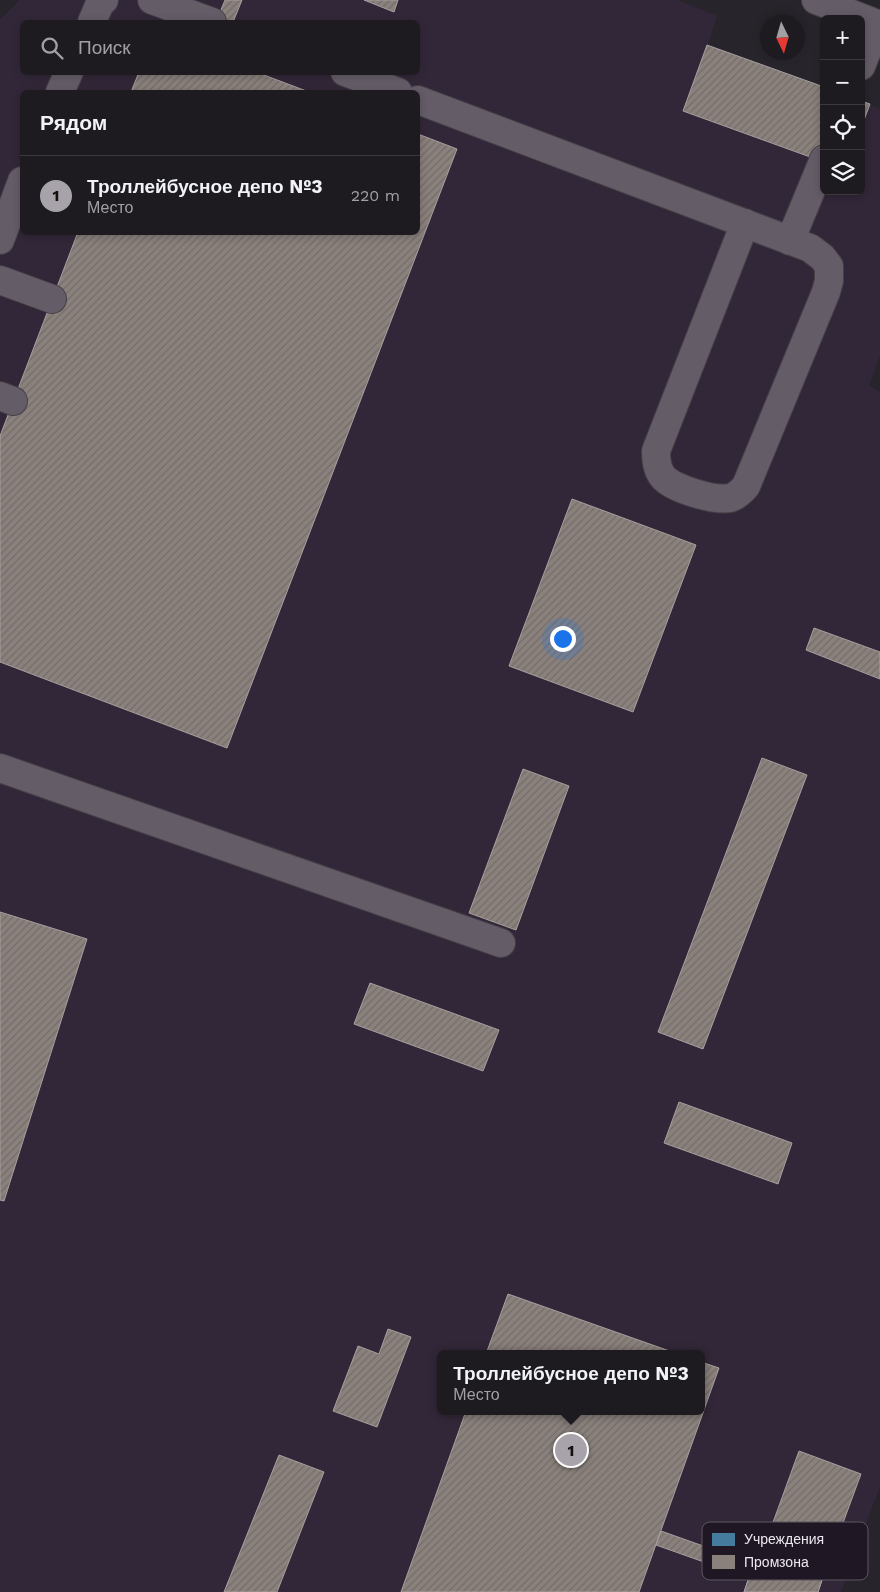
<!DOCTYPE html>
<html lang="ru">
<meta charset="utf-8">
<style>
body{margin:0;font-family:"Work Sans",sans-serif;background:#262429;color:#f1f3f6}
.controls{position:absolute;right:15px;top:15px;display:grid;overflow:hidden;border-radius:8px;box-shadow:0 2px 8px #0003}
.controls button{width:45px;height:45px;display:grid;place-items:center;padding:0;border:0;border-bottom:1px solid #3c393e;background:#1e1b20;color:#f1f3f6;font:25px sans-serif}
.compass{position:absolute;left:760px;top:15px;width:45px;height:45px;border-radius:50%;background:#1e1b20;box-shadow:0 2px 8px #0003;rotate:175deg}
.you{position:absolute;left:562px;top:638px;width:18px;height:18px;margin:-12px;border:4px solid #fff;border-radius:50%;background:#1a73e8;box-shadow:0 0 0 8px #1a73e833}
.badge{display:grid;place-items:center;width:32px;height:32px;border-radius:50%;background:#a8a3ab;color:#111;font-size:16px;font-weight:700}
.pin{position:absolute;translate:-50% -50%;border:2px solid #fff;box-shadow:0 1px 5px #0006}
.popup{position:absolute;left:437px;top:1350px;width:268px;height:65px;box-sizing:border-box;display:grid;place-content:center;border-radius:8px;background:#1e1b20;filter:drop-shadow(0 1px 4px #0005);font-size:16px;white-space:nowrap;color:#a1a1a5}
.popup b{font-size:19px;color:#f1f3f6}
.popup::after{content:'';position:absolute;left:50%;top:100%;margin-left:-10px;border:10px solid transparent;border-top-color:#1e1b20}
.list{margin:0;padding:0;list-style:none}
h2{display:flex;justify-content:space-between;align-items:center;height:65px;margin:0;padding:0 20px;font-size:21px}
h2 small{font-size:16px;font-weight:400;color:#a1a1a5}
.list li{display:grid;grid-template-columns:32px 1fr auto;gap:15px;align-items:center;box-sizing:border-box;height:80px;padding:0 20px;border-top:1px solid #3c393e}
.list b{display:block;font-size:19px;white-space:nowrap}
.list p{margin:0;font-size:16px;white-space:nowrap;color:#a1a1a5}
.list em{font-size:16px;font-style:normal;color:#a1a1a5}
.icon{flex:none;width:28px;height:28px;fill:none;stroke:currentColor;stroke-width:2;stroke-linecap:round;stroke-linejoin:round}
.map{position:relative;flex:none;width:880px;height:1592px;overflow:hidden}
.search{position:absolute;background:#1e1b20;box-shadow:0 2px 8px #0003;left:20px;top:20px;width:400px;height:55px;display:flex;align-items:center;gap:12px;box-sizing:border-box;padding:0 18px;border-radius:8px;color:#a1a1a5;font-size:19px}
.panel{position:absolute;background:#1e1b20;box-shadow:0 2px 8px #0003;left:20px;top:90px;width:400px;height:145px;border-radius:8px}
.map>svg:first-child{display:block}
</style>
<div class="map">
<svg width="880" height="1592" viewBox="0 0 880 1592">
<defs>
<pattern id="public-hatch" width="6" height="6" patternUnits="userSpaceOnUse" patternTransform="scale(1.25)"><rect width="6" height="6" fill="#457b9d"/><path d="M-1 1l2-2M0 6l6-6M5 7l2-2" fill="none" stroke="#466377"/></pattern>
<pattern id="industry-hatch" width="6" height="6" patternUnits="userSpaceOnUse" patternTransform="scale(1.25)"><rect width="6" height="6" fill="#8a817c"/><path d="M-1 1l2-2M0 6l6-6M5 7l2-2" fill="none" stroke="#736c6a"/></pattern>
</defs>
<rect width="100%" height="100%" fill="#28242b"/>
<path fill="#322738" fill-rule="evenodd" d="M20 0H677L717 16 708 45 824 87V191H861V101L880 109V356L869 385 880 392V1486L841 1592H0V20ZM22 22H418V72H22ZM22 92H418V232H22ZM441 1354H701V1411H441Z"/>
<path fill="url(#public-hatch)" stroke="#779cb6" d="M756 1557 822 1580 818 1592H744Z"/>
<path fill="url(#industry-hatch)" stroke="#a8a09f" d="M225 0H242L233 22H216Z
M364 0H398L394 12Z
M707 45 824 87V162L683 111Z
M139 72H256L309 92H131Z
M861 101 870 104 861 128Z
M418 134 457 149 227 748 0 662V436L78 232H418Z
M572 499 696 545 633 712 509 666Z
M814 628 880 652V679L806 650Z
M762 758 807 775 703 1049 658 1032Z
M523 769 569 786 516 930 469 913Z
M0 912 87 939 4 1201 0 1200Z
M370 983 499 1030 483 1071 354 1024Z
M679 1102 792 1143 778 1184 664 1143Z
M508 1294 678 1354H486Z
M388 1329 411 1337 377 1427 333 1411 358 1346 379 1354Z
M701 1362 719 1368 639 1592H401L466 1411H701Z
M799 1451 861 1474 822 1580 760 1558Z
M279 1455 324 1472 277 1592H224Z
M661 1531 754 1564 749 1578 656 1545Z
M756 1557 822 1580 818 1592H744Z"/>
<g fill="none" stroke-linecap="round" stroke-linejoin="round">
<g stroke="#444046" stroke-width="30">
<path id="minor" d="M152 0 212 22
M816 0 880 25
M92 22 100 3 104 0
M861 66 878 24
M345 72 398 92
M60 92 69 72
M418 100 810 248 822 257 829 266V281L826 292 746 486C741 492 737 496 730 498 715 501 673 489 663 477 657 470 656 461 656 451L745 223
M0 240 22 181
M790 241 824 159
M0 280 52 299
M0 396 13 401
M0 768 501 943"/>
</g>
<use href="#minor" stroke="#645c67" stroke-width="28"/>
</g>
<rect x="702" y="1522" width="166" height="58" rx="8" fill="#1f1824" stroke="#5d5661" stroke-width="1"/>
<rect x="712" y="1533" width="23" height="13" fill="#457b9d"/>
<rect x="712" y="1555" width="23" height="14" fill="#8a817c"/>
<g font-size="14" fill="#ede8f0">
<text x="744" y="1544">Учреждения</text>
<text x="744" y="1567">Промзона</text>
</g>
</svg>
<div class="controls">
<button>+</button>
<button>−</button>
<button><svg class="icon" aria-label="locate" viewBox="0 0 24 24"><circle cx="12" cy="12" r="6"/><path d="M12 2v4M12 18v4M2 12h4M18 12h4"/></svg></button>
<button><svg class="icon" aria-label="layers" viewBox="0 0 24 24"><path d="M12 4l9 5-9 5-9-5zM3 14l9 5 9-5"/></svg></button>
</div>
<svg class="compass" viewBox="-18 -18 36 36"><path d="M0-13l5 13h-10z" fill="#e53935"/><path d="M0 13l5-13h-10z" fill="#a1a1a5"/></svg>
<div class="you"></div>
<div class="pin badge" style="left:571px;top:1450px">1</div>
<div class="popup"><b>Троллейбусное депо №3</b>Место</div>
<div class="search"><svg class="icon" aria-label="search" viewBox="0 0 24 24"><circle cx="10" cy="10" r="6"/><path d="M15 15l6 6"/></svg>Поиск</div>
<section class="panel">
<h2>Рядом<small></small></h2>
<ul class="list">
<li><span class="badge">1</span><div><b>Троллейбусное депо №3</b><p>Место</p></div><em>220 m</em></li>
</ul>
</section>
</div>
